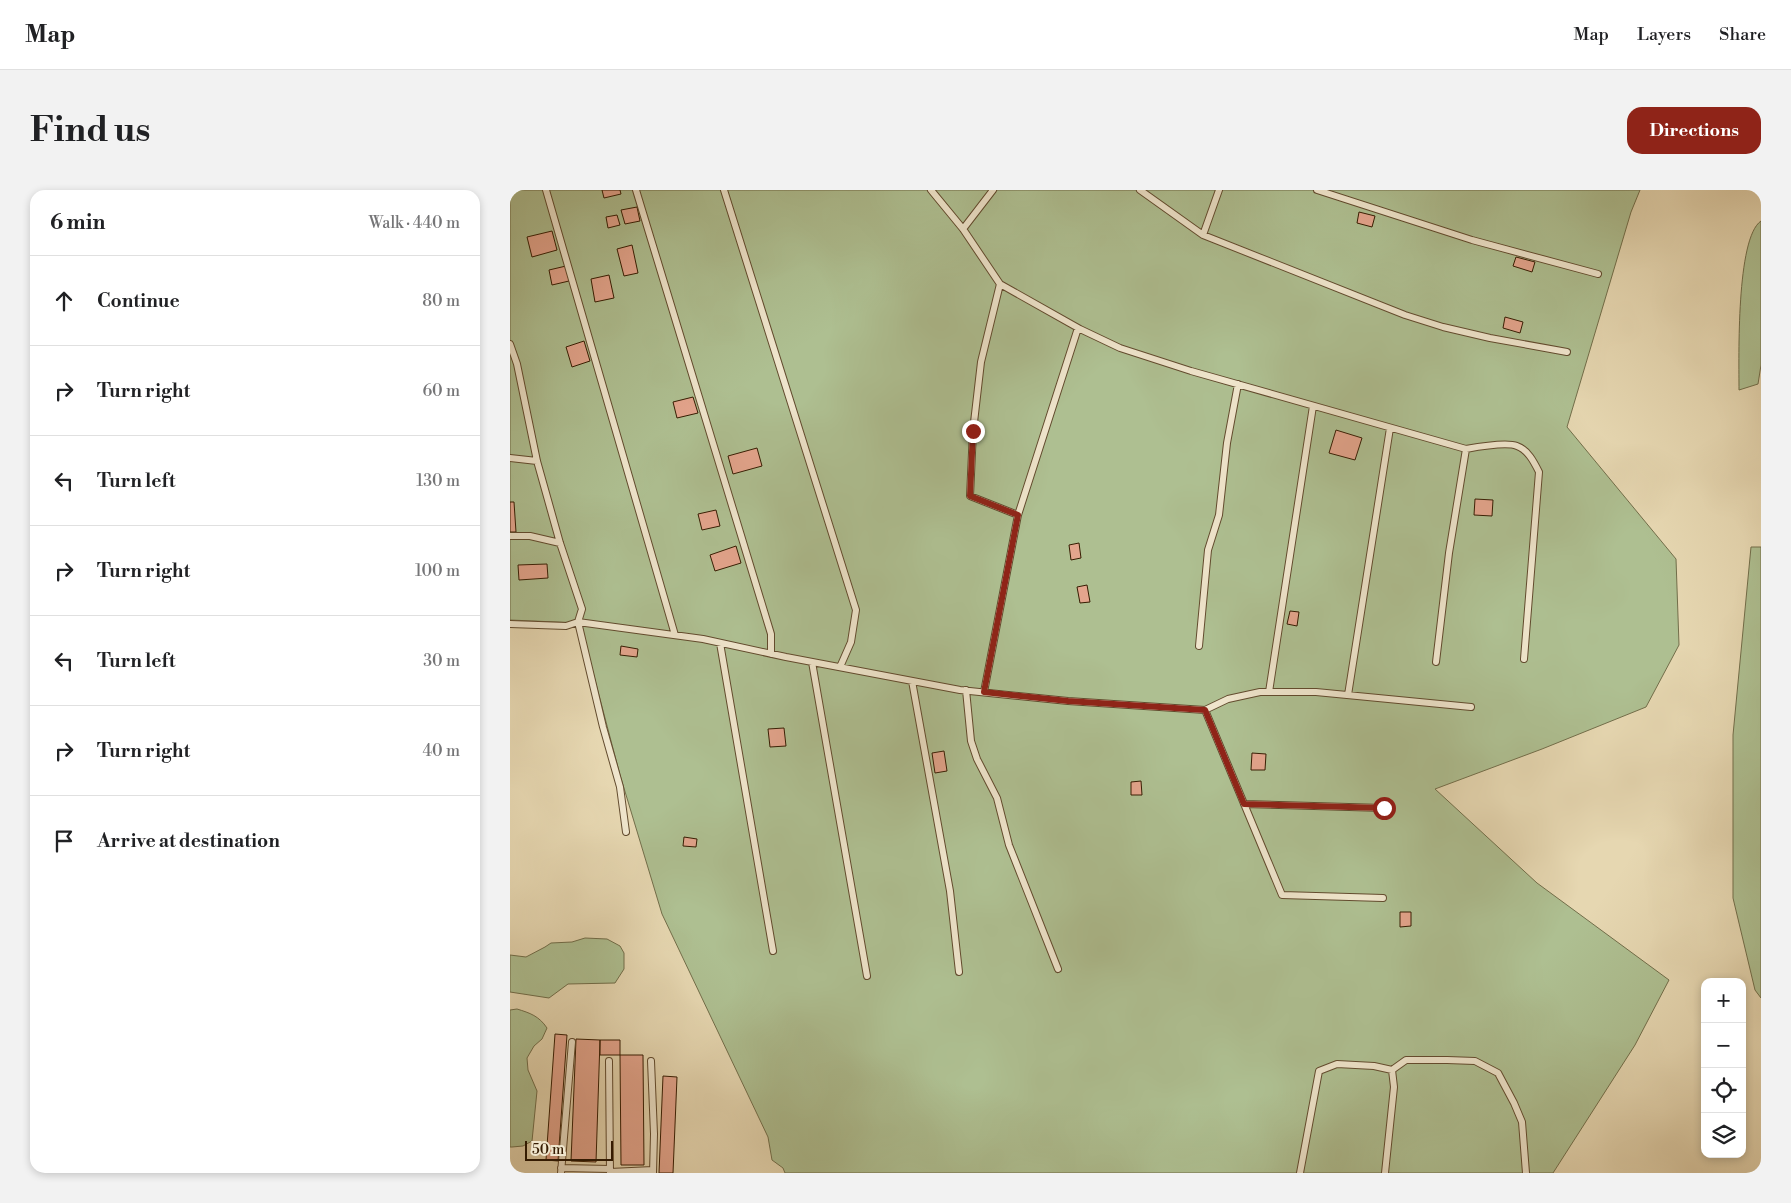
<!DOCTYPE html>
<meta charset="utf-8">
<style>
body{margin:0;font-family:"Libre Bodoni",serif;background:#f2f2f2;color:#202124}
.controls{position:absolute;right:15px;bottom:15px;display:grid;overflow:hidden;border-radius:10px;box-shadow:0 2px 8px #0003}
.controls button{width:45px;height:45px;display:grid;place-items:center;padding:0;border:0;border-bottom:1px solid #e0e0e0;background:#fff;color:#202124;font:25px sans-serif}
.scale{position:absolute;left:15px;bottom:12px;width:88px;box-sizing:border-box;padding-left:5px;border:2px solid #361c02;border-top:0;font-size:14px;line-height:18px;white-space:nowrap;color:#361c02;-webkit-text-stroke:4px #efe5cc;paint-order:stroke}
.stop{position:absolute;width:15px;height:15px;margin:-11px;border:4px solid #8f2418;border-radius:50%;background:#fff}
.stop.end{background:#8f2418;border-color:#fff;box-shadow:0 1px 5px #0008}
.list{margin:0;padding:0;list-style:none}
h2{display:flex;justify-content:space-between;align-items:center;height:65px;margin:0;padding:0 20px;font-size:21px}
h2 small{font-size:16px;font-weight:400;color:#757577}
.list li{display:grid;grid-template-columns:32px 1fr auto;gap:15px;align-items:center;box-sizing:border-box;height:90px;padding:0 20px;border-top:1px solid #e0e0e0}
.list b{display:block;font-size:19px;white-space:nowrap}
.list em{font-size:16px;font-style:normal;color:#757577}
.icon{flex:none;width:28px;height:28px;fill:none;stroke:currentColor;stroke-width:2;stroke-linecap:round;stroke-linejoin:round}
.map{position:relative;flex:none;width:1251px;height:983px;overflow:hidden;border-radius:15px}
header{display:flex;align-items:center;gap:30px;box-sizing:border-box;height:70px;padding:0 25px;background:#fff;border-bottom:1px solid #e0e0e0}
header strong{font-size:24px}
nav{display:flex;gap:28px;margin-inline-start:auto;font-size:18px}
.intro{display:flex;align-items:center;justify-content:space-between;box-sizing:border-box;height:120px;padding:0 30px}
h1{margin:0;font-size:35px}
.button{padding:12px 22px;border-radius:15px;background:#8f2418;color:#fff;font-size:18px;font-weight:700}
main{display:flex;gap:30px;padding:0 30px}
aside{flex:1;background:#fff;border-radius:15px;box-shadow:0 2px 8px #0003}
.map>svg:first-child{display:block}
</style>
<header>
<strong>Map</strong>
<nav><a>Map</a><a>Layers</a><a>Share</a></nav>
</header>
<div class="intro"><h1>Find us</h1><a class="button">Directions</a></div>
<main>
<aside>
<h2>6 min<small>Walk · 440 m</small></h2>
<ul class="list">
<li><svg class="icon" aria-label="ahead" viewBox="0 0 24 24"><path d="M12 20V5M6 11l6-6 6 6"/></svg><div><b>Continue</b></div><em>80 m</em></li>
<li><svg class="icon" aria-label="right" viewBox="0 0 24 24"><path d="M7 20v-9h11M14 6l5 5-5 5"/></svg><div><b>Turn right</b></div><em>60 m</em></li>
<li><svg class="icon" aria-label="left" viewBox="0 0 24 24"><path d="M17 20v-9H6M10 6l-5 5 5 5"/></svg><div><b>Turn left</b></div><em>130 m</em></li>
<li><svg class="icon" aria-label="right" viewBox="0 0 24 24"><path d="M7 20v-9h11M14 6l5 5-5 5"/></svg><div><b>Turn right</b></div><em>100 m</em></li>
<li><svg class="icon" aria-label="left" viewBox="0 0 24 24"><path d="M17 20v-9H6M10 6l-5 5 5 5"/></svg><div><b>Turn left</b></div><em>30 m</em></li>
<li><svg class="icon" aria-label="right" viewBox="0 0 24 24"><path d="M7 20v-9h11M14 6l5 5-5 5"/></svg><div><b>Turn right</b></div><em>40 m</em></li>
<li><svg class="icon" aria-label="arrive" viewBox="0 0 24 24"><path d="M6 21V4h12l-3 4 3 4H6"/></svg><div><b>Arrive at destination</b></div></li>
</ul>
</aside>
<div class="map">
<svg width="1251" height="983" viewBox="0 0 1251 983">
<rect width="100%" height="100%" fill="#e6d7b1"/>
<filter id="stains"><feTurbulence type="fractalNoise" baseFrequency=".004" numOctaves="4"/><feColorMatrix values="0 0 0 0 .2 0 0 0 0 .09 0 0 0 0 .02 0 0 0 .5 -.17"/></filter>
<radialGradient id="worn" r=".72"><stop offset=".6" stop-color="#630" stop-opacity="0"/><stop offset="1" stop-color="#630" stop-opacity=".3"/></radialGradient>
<path fill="#aebf91" stroke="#726e4a" d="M0 0H1130L1121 22 1057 237 1166 369 1169 455 1136 517 1032 559 925 599 1027 693 1159 790 1125 855 1043 983H275L273 978 262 970 258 947 152 724 110 585 70 433 0 430Z
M1251 31V175L1248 194 1229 200C1229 168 1226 48 1251 31Z
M1241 357H1251V808L1245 800 1223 708V545Z
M75 748 97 749 110 756 114 763V779L105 793 58 794 39 808 0 802V765L16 767 35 757 41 753 62 752Z
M7 819C20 823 29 826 37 838L32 849 24 856 17 868 18 880 27 901 22 951 13 956 2 957H0V820Z"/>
<path fill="#e4a58d" stroke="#361c02" d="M92 0H110L111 4 94 8Z
M127 17 130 31 115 34 111 20Z
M849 22 865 26 862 37 847 33Z
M107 25 110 35 98 38 96 27Z
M42 41 47 60 22 67 17 47Z
M122 55 128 83 114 86 107 59Z
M1006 67 1025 72 1022 82 1003 76Z
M56 76 59 91 42 95 39 80Z
M99 85 104 108 85 112 81 89Z
M995 127 1013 132 1010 143 993 138Z
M74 151 80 171 62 177 56 157Z
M183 207 188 223 167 228 163 212Z
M826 240 852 248 845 270 819 263Z
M247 258 252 276 223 284 218 266Z
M965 309 983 310 982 326 964 325Z
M0 312H4L6 342H0Z
M206 320 210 336 192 340 188 324Z
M569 353 571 368 561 370 559 355Z
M226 356 231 373 205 381 200 365Z
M37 374 38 388 9 390 8 375Z
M577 395 580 412 570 413 567 397Z
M780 421 789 422 787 436 777 434Z
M111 456 128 459 127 467 110 465Z
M274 538 276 556 260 557 258 539Z
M434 561 437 581 425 583 422 563Z
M742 563 756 564 755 580H741Z
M631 591 632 605H621V592Z
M174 647 187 649 186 657 173 656Z
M890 722H901V736L890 737Z
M45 844 57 845 48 971 36 970Z
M66 849 90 850 86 972 61 971Z
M90 850H110V865H90Z
M110 865H133L134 975H111Z
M153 886 167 887 163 983H149Z"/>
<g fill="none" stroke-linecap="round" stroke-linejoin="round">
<g stroke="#624b2e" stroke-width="8">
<path id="lane" d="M36 0 165 445
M126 0 261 444V464
M214 0 346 420 341 452 330 477
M421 0 453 39 490 94 570 139 610 158 681 181 956 259C967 257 997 252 1007 256 1018 260 1024 272 1029 282L1014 469
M630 0 693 45 895 125 933 137 980 148 1057 162
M807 0 962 50 1088 84
M453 39 483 0
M693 45 709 0
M490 94 471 172 463 241 460 306 508 325
M0 154 7 174 27 271 50 353 72 419 68 432 193 449 276 467 450 500 558 511 695 520 772 705 873 708
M0 268 27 271
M0 346H20L50 353
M0 434 56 436 68 432 93 537 110 597 116 642
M210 453 263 761
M689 456 698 360 709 325 717 253 728 194
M302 472 357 786
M926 472 939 363 956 259
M402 491 440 701 449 782
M456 500 461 551 467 569 487 608 499 655 548 779
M474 502 508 325 568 138
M759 502 803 216
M838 505 880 238
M695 520 718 509 750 502H806L961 517
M734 614 874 618
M99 871 100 983
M141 871 144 944 143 983
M51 978 100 979
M100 982 143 980
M51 983 62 852
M790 983 809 881 827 874 864 876 882 880 896 870H937L965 871 988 883 1004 913 1012 932 1016 983
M875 983 884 897 882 880"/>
</g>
<use href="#lane" stroke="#efe5cc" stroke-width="6"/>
</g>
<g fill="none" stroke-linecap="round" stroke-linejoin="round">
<path stroke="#8f2418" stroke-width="6" d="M463 241 460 306 508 325 474 502 558 511 695 520 734 614 874 618"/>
</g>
<rect width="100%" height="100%" filter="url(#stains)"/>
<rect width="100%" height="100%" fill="url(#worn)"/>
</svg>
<div class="controls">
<button>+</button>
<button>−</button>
<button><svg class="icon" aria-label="locate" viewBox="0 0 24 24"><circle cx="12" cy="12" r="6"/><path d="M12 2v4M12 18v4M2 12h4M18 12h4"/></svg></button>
<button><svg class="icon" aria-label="layers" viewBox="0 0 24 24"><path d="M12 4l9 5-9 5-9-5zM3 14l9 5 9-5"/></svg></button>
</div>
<div class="scale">50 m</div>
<div class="stop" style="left:874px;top:618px"></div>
<div class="stop end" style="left:463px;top:241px"></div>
</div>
</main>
